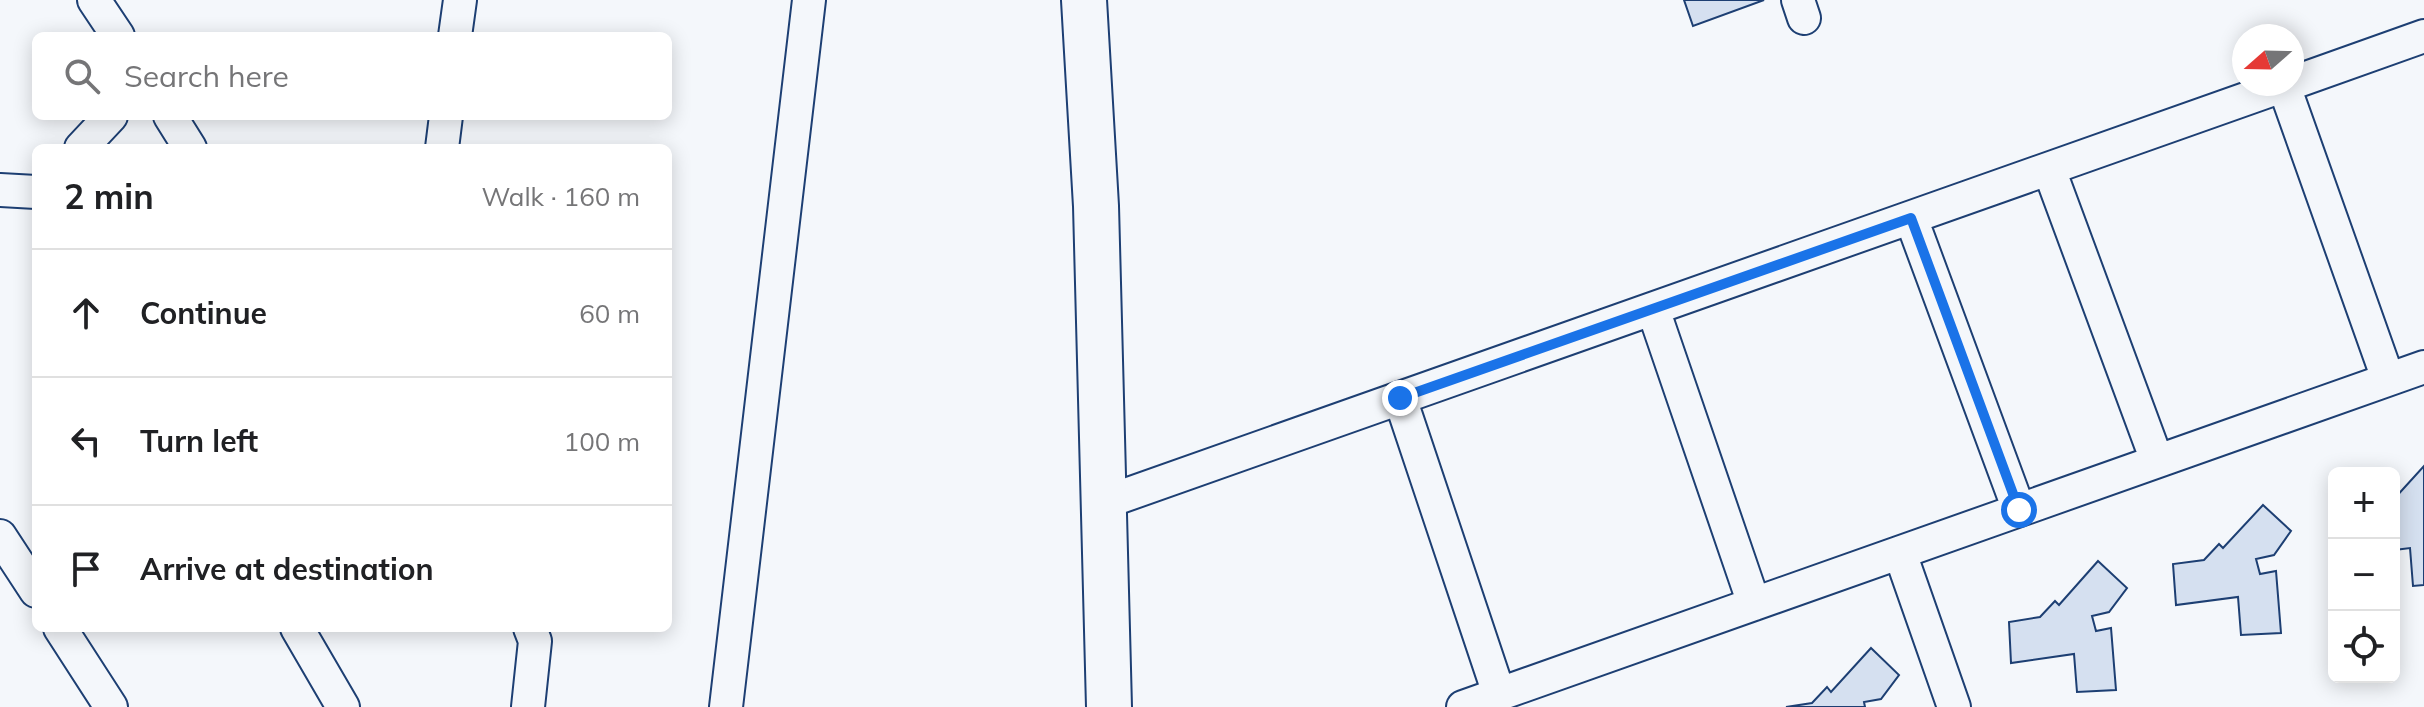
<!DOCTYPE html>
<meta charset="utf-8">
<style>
body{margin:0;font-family:Mulish,sans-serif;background:#f2f2f2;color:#202124}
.controls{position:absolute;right:24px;bottom:24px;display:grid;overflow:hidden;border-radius:12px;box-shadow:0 4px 20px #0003}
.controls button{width:72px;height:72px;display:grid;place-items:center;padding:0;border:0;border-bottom:2px solid #e0e0e0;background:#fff;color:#202124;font:40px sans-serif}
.compass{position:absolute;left:2232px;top:24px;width:72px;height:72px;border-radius:50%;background:#fff;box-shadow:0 4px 20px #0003;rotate:250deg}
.stop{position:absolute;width:24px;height:24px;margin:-18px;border:6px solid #1a73e8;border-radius:50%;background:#fff}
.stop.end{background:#1a73e8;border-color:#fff;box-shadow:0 2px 8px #0008}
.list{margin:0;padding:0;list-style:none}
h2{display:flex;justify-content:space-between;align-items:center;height:104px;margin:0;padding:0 32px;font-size:34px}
h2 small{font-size:26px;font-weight:400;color:#757577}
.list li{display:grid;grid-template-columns:52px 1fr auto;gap:24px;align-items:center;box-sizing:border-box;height:128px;padding:0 32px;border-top:2px solid #e0e0e0}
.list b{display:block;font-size:30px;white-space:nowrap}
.list em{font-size:26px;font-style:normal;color:#757577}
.icon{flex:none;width:44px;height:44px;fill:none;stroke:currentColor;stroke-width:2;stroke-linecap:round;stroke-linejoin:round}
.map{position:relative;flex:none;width:2424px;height:707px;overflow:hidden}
.search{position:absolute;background:#fff;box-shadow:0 4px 20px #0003;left:32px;top:32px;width:640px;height:88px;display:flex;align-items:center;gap:20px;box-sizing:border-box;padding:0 28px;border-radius:12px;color:#757577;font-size:30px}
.panel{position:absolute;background:#fff;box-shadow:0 4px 20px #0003;left:32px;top:144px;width:640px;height:488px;border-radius:12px}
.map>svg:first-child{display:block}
</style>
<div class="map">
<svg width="2424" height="707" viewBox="0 0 2424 707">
<rect width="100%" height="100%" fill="#f4f7fb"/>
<path fill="#d5e0f0" stroke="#1d3f73" stroke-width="2" d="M1684 0H1764L1693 26Z
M2424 466V585L2413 586 2410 548 2394 550V499Z
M2263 505 2291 531 2274 555 2256 559 2260 574 2276 571 2281 633 2241 635 2238 597 2176 605 2173 564 2204 560 2219 544 2223 548Z
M2098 561 2127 588 2109 612 2092 616 2096 631 2111 628 2116 690 2077 692 2074 654 2011 663 2009 622 2040 617 2055 601 2059 605Z
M1871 648 1899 675 1881 699 1864 702 1865 707H1786L1812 703 1827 687 1831 692Z"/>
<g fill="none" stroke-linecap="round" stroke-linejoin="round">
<g stroke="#1d3f73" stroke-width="36">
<path id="street" d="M94 0 118 36
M1798 0 1804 18
M455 36 460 0
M2292 83 2424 36
M2284 86 2388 379
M170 116 190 148
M81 148 111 116
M442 148 446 116
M2049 169 2157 461
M0 190 36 192
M1911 218 2019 510
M1653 309 1754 604
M1400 398 1499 694
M1103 503 2288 84
M0 536 36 591
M1900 553 1954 707
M60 628 111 707
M297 628 343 707
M528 707 535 641 530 628
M726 707 809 0
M1463 707 2424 367"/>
</g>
<g stroke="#1d3f73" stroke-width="48">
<path id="secondary" d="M1084 0 1096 206 1109 707"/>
</g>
<use href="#street" stroke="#f4f7fb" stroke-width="32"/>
<use href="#secondary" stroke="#f4f7fb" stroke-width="44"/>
</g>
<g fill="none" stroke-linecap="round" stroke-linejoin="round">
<path stroke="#1a73e8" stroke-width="10" d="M1400 398 1911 218 2019 510"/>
</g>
</svg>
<div class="controls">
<button>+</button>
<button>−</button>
<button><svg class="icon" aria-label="locate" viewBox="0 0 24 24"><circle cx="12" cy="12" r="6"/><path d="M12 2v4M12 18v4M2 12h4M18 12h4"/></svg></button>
</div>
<svg class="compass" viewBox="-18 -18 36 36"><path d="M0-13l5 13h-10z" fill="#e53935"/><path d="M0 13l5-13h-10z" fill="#757577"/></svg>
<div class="stop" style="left:2019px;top:510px"></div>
<div class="stop end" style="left:1400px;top:398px"></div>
<div class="search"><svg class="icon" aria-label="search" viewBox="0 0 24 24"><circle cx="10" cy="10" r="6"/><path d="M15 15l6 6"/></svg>Search here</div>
<section class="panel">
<h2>2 min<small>Walk · 160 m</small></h2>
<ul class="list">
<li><svg class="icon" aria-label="ahead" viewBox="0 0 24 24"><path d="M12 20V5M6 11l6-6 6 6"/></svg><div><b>Continue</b></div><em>60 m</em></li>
<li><svg class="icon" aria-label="left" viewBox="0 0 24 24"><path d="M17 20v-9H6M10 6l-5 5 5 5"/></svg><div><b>Turn left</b></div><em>100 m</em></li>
<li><svg class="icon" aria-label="arrive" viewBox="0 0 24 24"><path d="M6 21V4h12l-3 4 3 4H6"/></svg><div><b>Arrive at destination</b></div></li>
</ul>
</section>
</div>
